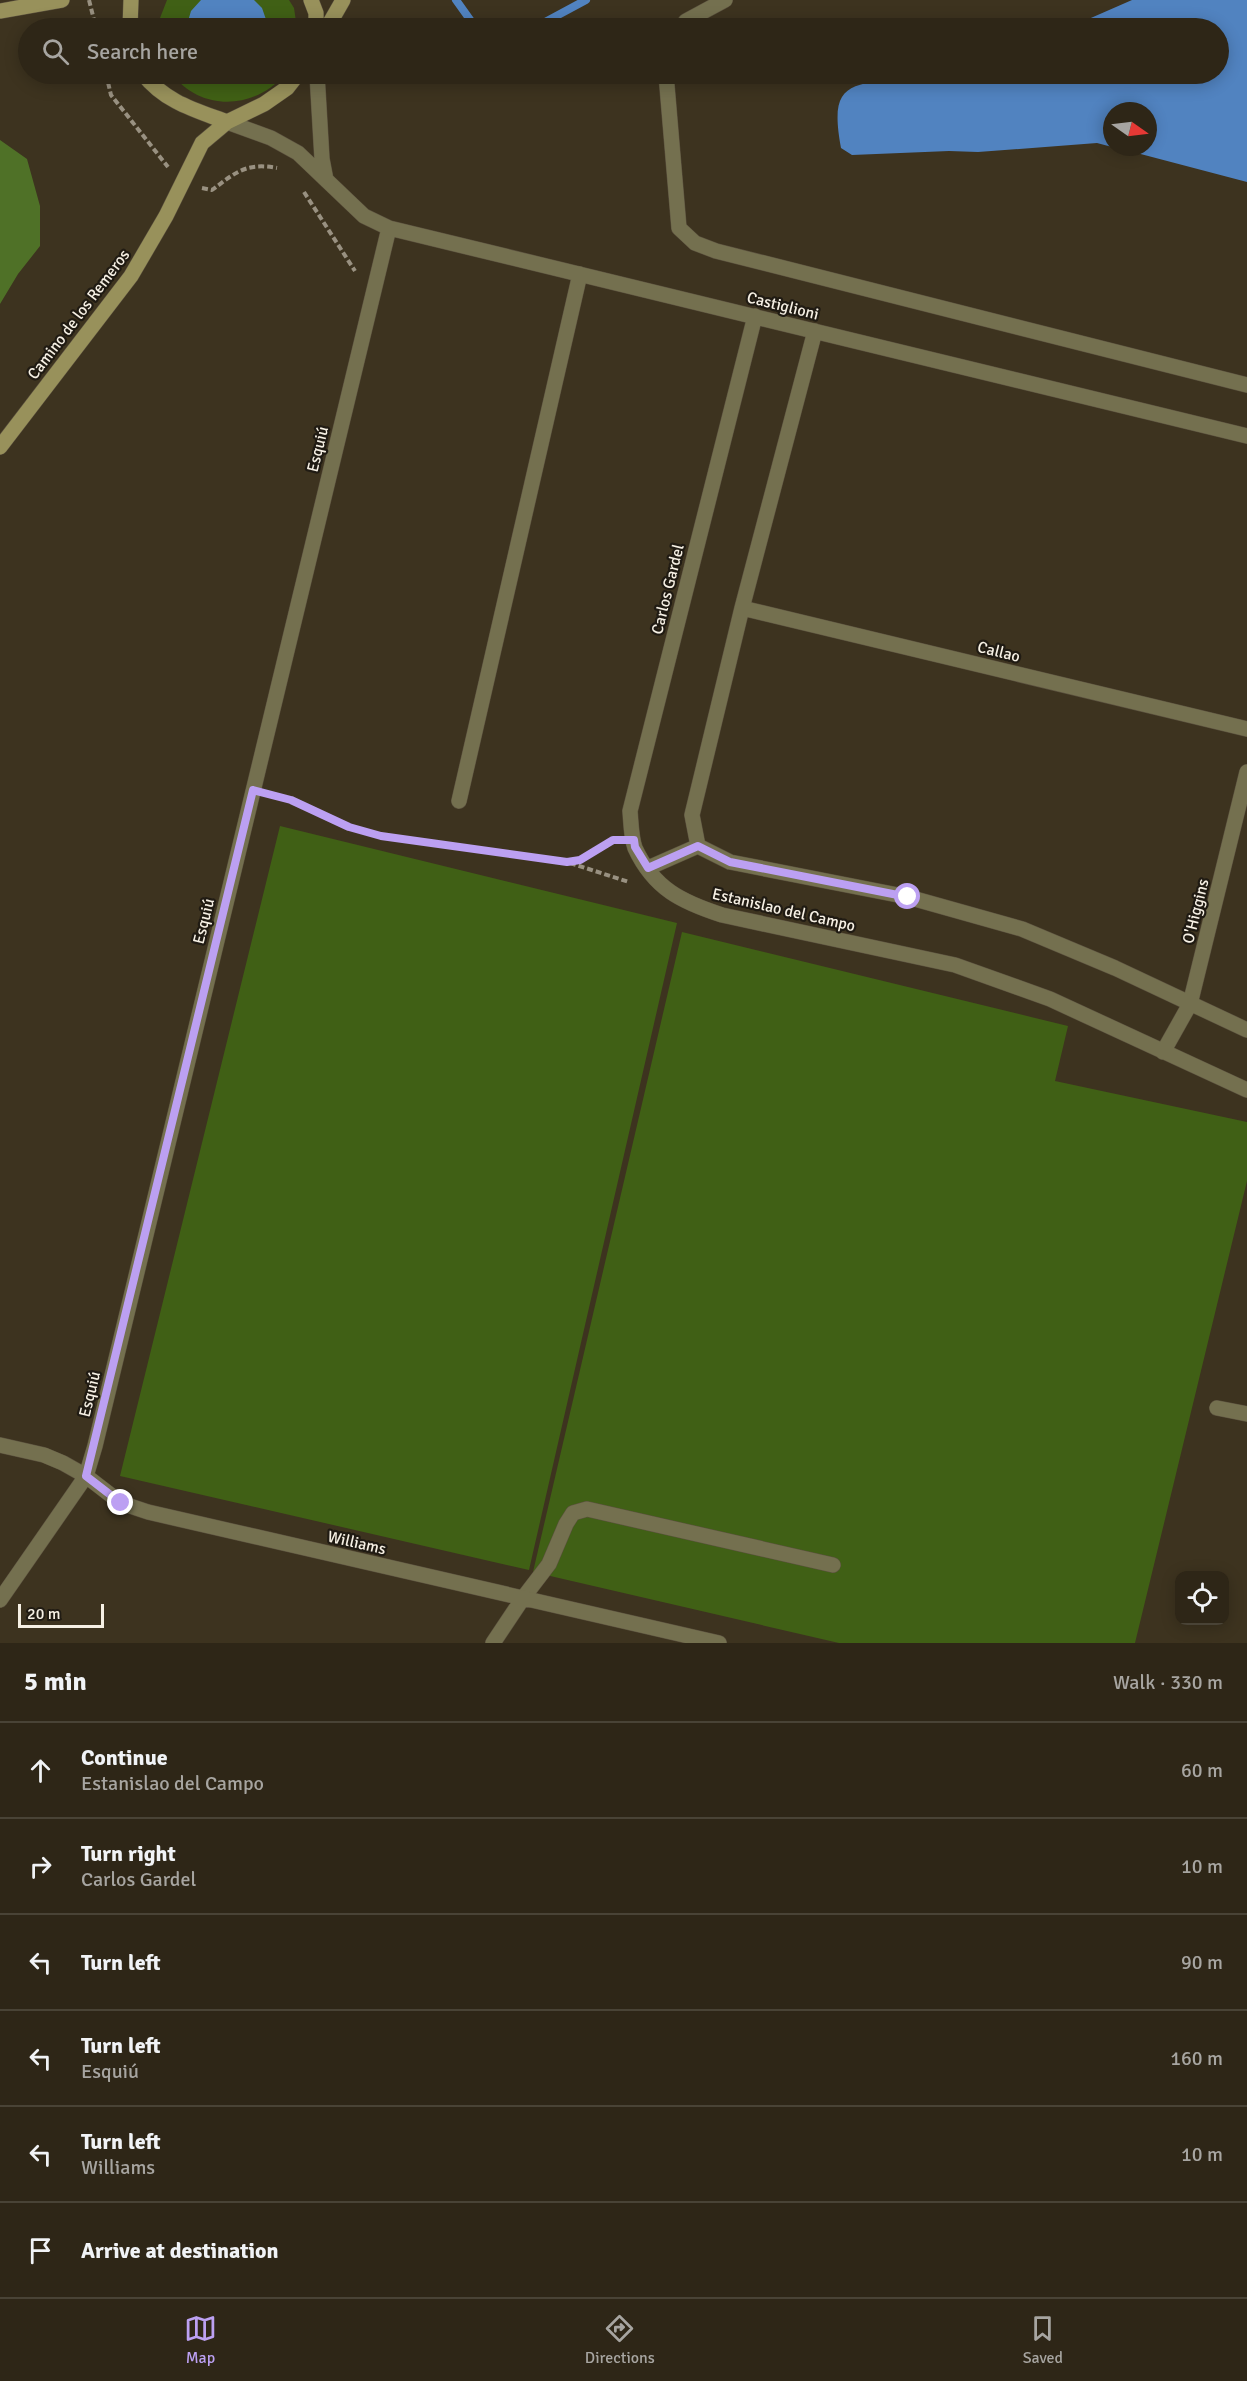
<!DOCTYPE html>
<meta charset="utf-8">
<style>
body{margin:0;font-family:Signika,sans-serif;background:#362e20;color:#f1f3f6}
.controls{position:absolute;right:18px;bottom:18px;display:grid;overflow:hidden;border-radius:12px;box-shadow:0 3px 15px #0003}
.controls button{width:54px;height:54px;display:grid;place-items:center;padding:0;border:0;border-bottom:2px solid #494336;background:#2e2617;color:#f1f3f6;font:30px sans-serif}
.compass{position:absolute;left:1103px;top:102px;width:54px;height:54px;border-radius:50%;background:#2e2617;box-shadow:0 3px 15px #0003;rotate:104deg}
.scale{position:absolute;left:18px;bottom:15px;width:86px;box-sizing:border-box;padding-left:6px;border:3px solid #f6f0e4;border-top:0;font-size:16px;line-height:21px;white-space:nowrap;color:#f6f0e4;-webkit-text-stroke:4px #201b13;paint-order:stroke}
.stop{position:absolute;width:18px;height:18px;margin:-14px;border:4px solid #bca0f2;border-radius:50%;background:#fff}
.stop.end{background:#bca0f2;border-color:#fff;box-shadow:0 2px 6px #0008}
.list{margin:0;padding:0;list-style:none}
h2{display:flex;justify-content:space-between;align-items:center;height:78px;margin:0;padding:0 24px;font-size:26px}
h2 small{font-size:20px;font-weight:400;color:#a7a5a1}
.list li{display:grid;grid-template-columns:39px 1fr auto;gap:18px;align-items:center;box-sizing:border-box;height:96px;padding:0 24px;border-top:2px solid #494336}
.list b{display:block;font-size:22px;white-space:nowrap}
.list p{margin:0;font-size:20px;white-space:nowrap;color:#a7a5a1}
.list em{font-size:20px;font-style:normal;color:#a7a5a1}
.icon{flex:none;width:33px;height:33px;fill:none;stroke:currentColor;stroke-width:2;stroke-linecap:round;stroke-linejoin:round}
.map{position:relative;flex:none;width:1247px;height:1643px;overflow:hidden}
.search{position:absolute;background:#2e2617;box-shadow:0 3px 15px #0003;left:18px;right:18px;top:18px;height:66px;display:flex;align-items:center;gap:15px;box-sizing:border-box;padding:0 21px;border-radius:33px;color:#a7a5a1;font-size:22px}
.sheet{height:654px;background:#2e2617}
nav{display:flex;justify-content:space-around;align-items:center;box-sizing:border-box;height:84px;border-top:2px solid #494336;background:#2e2617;font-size:16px;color:#a7a5a1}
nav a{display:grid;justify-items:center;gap:3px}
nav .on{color:#bca0f2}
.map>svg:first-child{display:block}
</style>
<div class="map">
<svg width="1247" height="1643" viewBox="0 0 1247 1643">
<rect width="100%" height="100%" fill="#3d331f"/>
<path fill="#406015" d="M167 0H289L294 8 297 28H159L160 18Z
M172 74H285C255 110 201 112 172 74Z
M280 826 677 923 529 1570 120 1476Z
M682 932 1068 1026 1055 1081 1247 1122V1181L1135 1643H839L533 1572Z"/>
<path fill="#4f7127" d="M0 140 27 159 40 206V246L18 274 0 304Z"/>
<path fill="#5183c0" d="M201 0H254L262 8 269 28H186L191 11Z
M1132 0H1247V182L1114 147H1148V111H1112V147L1097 143 978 152 949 151 852 155 841 148C828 78 852 88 908 74H1218V28H1068Z"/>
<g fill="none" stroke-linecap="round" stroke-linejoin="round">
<path stroke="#5183c0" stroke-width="8" d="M456 0 476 28
M534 28 586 0"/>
<g stroke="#5b513f" stroke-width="16">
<path id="lane" d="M523 1598 549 1564 566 1524 573 1513 587 1509 833 1565"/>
</g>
<g stroke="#5b513f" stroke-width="16">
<path id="street" d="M681 28 686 21 725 0
M317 74 322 159 326 180
M666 74 679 228 695 243 716 251 1247 385
M227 122 271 138 298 153 364 216 389 228 1247 436
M755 316 630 811C631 822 631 837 635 848 654 889 682 902 722 915L955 965 1050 999 1247 1090
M742 608 1247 729
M459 801 580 274
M698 846 692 815 742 608 815 331
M648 868 698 846 730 862 908 897 1022 929 1115 968 1247 1030
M1163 1052 1190 1004 1247 772
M1217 1408 1247 1414
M0 1445 44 1455 63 1463 86 1476 121 1503 148 1512 719 1643
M0 1600 86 1476 95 1446 389 228
M493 1643 523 1598"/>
</g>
<g stroke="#5b513f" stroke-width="16">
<path id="secondary" d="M311 0 316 13V28
M0 11 62 0
M130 28 131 0
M327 28 343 0
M143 74C165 102 195 110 227 122
M0 447 131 276 166 216 202 143 227 122 264 104 287 88 298 74"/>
</g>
<path stroke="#999181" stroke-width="4" stroke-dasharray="6 3" stroke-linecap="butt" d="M89 0 96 28
M106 74 111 95 168 167
M202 188 212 190C235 173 246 162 277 168
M304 192 355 271
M275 796 291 800 349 827 381 836 567 862 580 860 612 840
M570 863 629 882"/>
<use href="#lane" stroke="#74704f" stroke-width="15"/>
<use href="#street" stroke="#74704f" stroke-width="15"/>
<use href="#secondary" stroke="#98915b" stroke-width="15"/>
</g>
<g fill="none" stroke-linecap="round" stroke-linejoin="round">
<path stroke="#bca0f2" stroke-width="8" d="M121 1503 86 1476 253 790 291 800 349 827 381 836 567 862 580 860 613 840H634L635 847 648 868 698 846 730 862 908 897"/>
</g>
<g text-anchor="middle" stroke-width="4.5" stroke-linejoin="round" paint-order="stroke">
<g font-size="16" fill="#f6f0e4" stroke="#201b13">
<text transform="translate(783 305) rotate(14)" y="6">Castiglioni</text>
<text transform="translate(78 314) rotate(-53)" y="6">Camino de los Remeros</text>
<text transform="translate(317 449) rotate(-76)" y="6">Esquiú</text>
<text transform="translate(667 589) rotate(-76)" y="6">Carlos Gardel</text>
<text transform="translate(999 651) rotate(14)" y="6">Callao</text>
<text transform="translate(784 909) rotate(13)" y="6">Estanislao del Campo</text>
<text transform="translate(1195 911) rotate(-76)" y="6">O'Higgins</text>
<text transform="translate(203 921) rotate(-76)" y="6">Esquiú</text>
<text transform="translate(89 1394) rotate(-76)" y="6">Esquiú</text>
<text transform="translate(357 1542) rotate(13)" y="6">Williams</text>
</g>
</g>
</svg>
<div class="controls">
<button><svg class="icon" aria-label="locate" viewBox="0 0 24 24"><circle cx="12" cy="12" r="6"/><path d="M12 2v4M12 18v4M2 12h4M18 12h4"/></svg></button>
</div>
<svg class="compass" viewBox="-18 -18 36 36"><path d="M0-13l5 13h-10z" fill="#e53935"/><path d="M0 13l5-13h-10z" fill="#a7a5a1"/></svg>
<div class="scale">20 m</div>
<div class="stop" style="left:908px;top:897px"></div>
<div class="stop end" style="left:121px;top:1503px"></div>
<div class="search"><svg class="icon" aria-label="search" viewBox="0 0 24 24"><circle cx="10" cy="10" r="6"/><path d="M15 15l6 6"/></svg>Search here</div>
</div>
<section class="sheet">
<h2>5 min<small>Walk · 330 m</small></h2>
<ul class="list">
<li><svg class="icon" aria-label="ahead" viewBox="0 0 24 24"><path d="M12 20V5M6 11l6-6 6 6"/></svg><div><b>Continue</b><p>Estanislao del Campo</p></div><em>60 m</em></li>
<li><svg class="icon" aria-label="right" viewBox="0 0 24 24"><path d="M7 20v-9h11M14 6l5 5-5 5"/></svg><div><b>Turn right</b><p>Carlos Gardel</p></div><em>10 m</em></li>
<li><svg class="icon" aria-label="left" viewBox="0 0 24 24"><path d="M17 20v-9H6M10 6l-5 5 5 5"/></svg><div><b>Turn left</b></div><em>90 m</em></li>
<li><svg class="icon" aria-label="left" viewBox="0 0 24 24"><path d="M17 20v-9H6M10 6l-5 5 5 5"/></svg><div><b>Turn left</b><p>Esquiú</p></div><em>160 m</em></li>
<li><svg class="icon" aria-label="left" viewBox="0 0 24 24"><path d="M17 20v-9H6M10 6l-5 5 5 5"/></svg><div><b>Turn left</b><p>Williams</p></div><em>10 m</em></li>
<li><svg class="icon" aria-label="arrive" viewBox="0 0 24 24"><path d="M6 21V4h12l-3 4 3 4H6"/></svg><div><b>Arrive at destination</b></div></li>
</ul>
</section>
<nav>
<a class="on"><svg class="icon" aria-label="map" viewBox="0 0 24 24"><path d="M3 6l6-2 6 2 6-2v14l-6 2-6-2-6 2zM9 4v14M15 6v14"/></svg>Map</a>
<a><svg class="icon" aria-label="directions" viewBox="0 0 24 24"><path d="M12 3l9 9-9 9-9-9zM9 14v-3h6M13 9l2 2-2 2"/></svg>Directions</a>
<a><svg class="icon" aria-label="saved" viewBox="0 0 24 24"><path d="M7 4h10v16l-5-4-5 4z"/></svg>Saved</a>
</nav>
